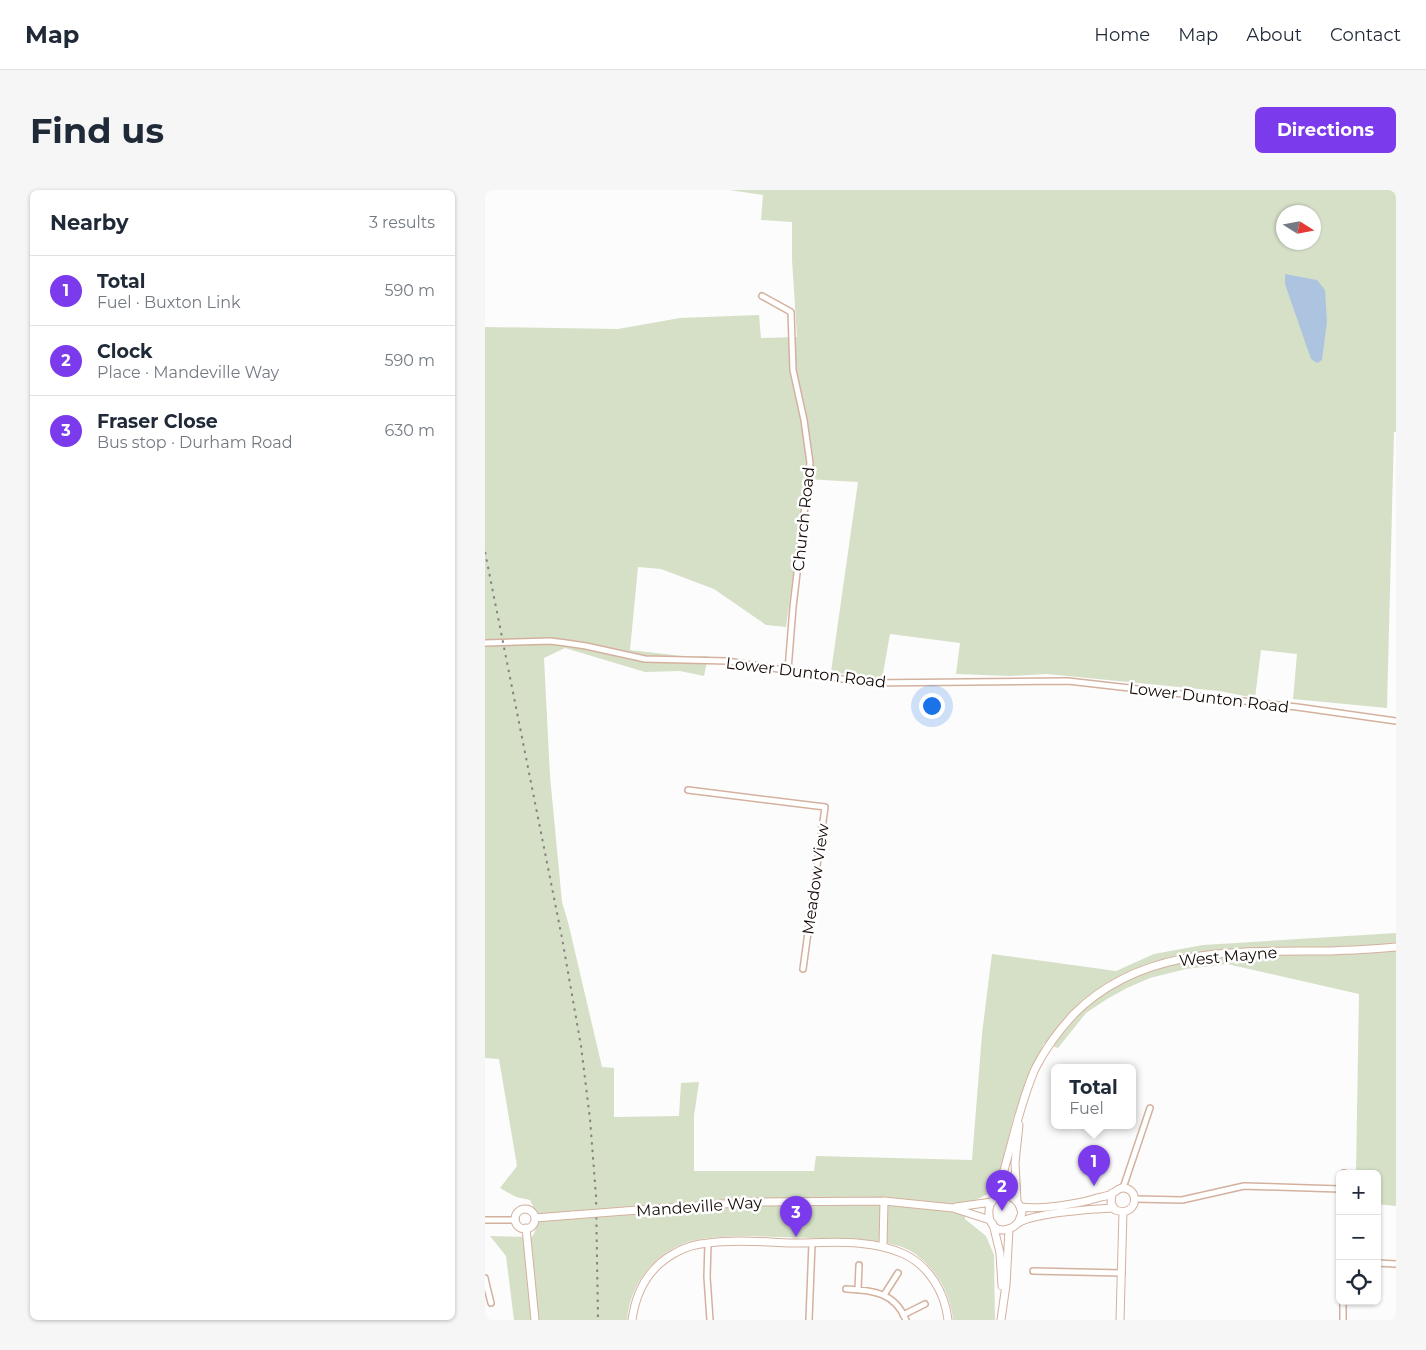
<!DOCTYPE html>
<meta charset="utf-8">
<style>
body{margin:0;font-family:Montserrat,sans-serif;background:#f6f6f7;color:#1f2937}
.controls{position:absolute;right:15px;bottom:15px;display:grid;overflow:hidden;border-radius:8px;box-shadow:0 1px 4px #0004}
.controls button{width:45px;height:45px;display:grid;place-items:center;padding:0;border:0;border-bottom:1px solid #e0e1e3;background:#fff;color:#1f2937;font:25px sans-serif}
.compass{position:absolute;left:791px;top:15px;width:45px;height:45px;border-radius:50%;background:#fff;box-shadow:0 1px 4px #0004;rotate:101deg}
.you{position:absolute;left:446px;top:515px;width:18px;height:18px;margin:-12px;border:4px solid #fff;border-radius:50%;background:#1a73e8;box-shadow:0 0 0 8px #1a73e833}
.badge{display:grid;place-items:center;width:32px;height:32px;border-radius:50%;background:#7c3aed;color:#fff;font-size:16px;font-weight:700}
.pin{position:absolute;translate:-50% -41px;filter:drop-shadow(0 1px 2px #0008)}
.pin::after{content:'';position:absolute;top:26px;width:18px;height:15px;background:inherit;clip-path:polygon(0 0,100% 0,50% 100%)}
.popup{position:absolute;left:566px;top:874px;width:85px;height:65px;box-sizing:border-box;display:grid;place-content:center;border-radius:8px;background:#fff;filter:drop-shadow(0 1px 4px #0005);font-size:16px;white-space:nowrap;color:#747a83}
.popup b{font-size:19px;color:#1f2937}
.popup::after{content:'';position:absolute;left:50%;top:100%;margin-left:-10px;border:10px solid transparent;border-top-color:#fff}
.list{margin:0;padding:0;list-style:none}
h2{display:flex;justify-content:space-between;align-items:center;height:65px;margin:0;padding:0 20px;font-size:21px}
h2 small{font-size:16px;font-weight:400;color:#747a83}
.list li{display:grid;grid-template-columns:32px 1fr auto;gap:15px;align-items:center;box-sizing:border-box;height:70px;padding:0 20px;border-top:1px solid #e0e1e3}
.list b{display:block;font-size:19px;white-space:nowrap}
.list p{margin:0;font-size:16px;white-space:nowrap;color:#747a83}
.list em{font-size:16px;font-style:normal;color:#747a83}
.icon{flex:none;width:28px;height:28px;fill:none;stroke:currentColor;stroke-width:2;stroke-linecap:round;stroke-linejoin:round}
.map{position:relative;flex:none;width:911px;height:1130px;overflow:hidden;border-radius:8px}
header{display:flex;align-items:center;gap:30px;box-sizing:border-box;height:70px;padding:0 25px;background:#fff;border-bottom:1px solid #e0e1e3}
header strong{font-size:24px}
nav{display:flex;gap:28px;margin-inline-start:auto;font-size:18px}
.intro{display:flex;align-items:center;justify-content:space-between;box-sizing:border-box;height:120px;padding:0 30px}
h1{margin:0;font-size:35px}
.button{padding:12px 22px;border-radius:8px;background:#7c3aed;color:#fff;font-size:18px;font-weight:700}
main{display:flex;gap:30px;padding:0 30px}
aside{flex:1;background:#fff;border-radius:8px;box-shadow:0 1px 4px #0004}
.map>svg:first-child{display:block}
</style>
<header>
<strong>Map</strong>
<nav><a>Home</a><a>Map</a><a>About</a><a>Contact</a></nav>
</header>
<div class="intro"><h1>Find us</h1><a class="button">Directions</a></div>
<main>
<aside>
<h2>Nearby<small>3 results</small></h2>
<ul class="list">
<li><span class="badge">1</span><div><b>Total</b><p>Fuel · Buxton Link</p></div><em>590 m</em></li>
<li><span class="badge">2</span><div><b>Clock</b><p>Place · Mandeville Way</p></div><em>590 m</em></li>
<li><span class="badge">3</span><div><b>Fraser Close</b><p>Bus stop · Durham Road</p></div><em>630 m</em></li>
</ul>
</aside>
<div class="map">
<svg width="911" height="1130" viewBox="0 0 911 1130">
<rect width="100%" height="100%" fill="#fcfcfc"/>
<path fill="#d5e0c7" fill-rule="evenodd" d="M244 0H911V242H909L902 518 808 509 812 464 776 460 770 508 734 501 562 484 525 486 471 484 475 453 405 444 397 489 346 482 373 292 321 289 301 437 281 435 229 399 176 379 153 377 145 460 205 467 223 466 219 486 195 481 160 482 80 458 59 468 65 586 77 712 83 732 117 877 129 878V927L194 926 196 893 214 892 209 926V981H329L331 966 487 970 497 844 507 764 631 781 669 764 718 755 911 743V1016L892 1014V984H871L874 804 742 774 701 779 665 788 642 798 622 809 601 823 573 858 559 853 528 929 513 990 505 1003 480 1015V1029L501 1046 509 1065 510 1130H468C465 1102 452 1080 429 1063 416 1054 397 1052 382 1050 364 1047 344 1049 325 1048 291 1048 222 1041 193 1056 164 1070 145 1097 142 1130H29L21 1066 5 1046 47 1047C55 1034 52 1024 45 1010L31 1007 15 998 32 976 14 869 0 868V137L133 139 195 128 274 125 276 148 312 147 307 70V32L276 30 278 5ZM798 22H828V52H798Z"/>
<path fill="#acc4e0" d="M800 84 832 90 840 100 842 132 837 170 832 173 826 169 800 94Z"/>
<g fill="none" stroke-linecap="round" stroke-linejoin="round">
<g stroke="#d4b19f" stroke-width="8">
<path id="street" d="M277 106 306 122 308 180 319 230 325 273 308 417 303 480
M0 453 65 451 81 453 101 456 160 469 242 471 383 493 583 491 812 517 911 531
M203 600 340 617 318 779
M859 983V984
M638 998 665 918
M650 1009 697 1010 759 996 855 999
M0 1030H31
M223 1053 222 1087 225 1130
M892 1073 911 1074
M548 1081 637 1083
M0 1088 2 1097
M0 1098 2 1097 6 1113
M361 1099C389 1100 410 1103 421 1130
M373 1100 374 1075
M399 1105 413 1083
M418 1125 440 1114
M324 1130 327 1053
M858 1130V1111"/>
</g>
<g stroke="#d4b19f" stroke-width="9">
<path id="secondary" d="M510 1009C525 967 532 920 550 879 560 859 574 840 589 824 659 754 756 762 847 761 868 760 890 759 911 757
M532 1011 530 973 534 935
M471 1017 507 1012
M536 1017C554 1020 594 1014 612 1008 616 1007 623 1006 627 1004 630 1002 632 999 637 998 652 997 655 1019 638 1022L630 1020 626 1013 627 1003
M30 1029a10 10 0 1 1 20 0a10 10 0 1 1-20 0Z
M140 1021 266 1012 399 1011 468 1018 505 1030
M50 1028 88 1025
M533 1033 537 1023C535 1016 533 1010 526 1007 497 994 496 1051 526 1038 529 1037 530 1035 533 1033 550 1023 606 1019 628 1018
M508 1034 515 1063 517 1096
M41 1038 50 1130
M398 1056 399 1011
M147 1130C151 1101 164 1077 190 1063 200 1057 211 1054 223 1053 250 1049 279 1052 306 1053 342 1053 385 1048 419 1064 444 1076 460 1102 463 1130
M516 1130 521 1095 524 1039
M635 1130 638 1022"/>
</g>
<use href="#street" stroke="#fff" stroke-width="5"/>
<use href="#secondary" stroke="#fff" stroke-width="7"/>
<path stroke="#87817f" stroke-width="2" stroke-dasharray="2.5 5" stroke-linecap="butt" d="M0 362 77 748 96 856 105 929 111 1006 113 1130"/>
<g stroke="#d4b19f" stroke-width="9" stroke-linecap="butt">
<path id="secondary-bridge" d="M88 1025 140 1021"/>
</g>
<use href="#secondary-bridge" stroke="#fff" stroke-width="7"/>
</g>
<g text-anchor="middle" stroke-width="5" stroke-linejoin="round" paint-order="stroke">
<g font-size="16" fill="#140804" stroke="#fff">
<text transform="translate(318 329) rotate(-84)" y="6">Church Road</text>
<text transform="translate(321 482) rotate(7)" y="6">Lower Dunton Road</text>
<text transform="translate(724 507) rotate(7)" y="6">Lower Dunton Road</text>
<text transform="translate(330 689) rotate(-82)" y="6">Meadow View</text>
<text transform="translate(743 766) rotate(-5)" y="6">West Mayne</text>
<text transform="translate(214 1016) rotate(-4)" y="6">Mandeville Way</text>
</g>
</g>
</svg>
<div class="controls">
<button>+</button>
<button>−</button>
<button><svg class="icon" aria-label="locate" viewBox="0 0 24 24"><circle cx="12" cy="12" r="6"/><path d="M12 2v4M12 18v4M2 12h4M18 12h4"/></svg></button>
</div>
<svg class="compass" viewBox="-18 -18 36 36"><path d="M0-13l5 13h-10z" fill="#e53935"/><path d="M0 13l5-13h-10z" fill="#747a83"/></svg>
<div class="you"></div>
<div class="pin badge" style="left:609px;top:996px">1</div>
<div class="popup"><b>Total</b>Fuel</div>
<div class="pin badge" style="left:517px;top:1021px">2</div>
<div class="pin badge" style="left:311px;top:1047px">3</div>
</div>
</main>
